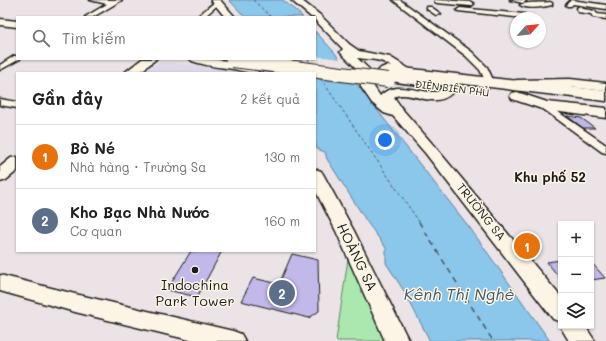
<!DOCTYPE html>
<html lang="vi">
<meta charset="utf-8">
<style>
body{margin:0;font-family:Mali,sans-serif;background:#f6f6f6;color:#202124}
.controls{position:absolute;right:12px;bottom:12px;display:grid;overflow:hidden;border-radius:0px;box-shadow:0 1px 3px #0004}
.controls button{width:36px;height:36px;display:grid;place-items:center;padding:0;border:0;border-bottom:1px solid #e0e0e0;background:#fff;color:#202124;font:20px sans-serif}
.compass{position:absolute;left:510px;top:12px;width:36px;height:36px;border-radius:50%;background:#fff;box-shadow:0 1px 3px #0004;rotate:63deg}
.you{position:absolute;left:385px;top:140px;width:14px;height:14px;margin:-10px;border:3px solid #fff;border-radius:50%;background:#1a73e8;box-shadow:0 0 0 6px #1a73e833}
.badge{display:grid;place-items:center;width:26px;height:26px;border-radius:50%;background:#1c1c1c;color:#fff;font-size:13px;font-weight:700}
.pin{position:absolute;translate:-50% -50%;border:2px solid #fff;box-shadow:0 1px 4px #0006}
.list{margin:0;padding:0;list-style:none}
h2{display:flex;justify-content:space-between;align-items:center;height:52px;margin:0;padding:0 16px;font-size:17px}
h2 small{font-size:13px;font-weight:400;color:#757577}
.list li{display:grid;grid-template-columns:26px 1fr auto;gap:12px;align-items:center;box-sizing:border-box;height:64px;padding:0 16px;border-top:1px solid #e0e0e0}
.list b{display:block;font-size:15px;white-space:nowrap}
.list p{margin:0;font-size:13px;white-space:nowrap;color:#757577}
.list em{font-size:13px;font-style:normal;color:#757577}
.icon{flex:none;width:22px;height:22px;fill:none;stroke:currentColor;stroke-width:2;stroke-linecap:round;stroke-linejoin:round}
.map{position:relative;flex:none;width:606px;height:341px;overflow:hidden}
.search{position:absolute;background:#fff;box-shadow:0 1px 3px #0004;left:16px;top:16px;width:300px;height:44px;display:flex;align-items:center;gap:10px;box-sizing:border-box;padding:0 14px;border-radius:0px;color:#757577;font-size:15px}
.panel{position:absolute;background:#fff;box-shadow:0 1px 3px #0004;left:16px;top:72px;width:300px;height:180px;border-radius:0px}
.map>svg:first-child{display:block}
</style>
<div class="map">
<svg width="606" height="341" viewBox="0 0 606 341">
<rect width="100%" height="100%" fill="#ebe3e6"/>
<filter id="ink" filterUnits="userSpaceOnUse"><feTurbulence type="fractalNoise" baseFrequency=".025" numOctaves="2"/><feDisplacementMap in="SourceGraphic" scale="8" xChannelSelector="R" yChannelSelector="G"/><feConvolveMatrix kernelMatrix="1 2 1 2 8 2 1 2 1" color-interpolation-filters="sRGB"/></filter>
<g filter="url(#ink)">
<path fill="#dfd6e7" d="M160 63H174L247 70 248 73 142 72 149 67Z"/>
<path fill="#abe8af" stroke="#648266" d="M349 252 387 341H336Z"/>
<path fill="#8bc6eb" stroke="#5f8298" d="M229 0H283L303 17H245Z
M315 31 335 53 355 82 470 228 550 341H430L404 291 386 263V248L367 222 327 159 325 152 317 149 315 140V73H275L274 71 315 59Z"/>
<path fill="#ebe3e6" d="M315 56 341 59 357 81 268 59H315Z"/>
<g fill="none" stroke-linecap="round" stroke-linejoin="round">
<path stroke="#435864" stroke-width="1" stroke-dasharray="3 2.5" stroke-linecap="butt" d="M253 0 271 17
M308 59 310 63
M321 79 420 223"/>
<path stroke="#435864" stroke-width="1.5" stroke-dasharray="6 5" stroke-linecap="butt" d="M419 222 493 341"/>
</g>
<path fill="#c2b8ea" stroke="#1c1c1c" d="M567 116 581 118 595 128H583Z
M191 251H222L197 297 167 290Z
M292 254 318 260 319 311 309 318 241 301 253 278 279 284Z
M561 260V280L547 262Z
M591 262 605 278 591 280Z"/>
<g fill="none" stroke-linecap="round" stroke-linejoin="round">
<g stroke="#1c1c1c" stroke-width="3">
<path id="street" d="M90 0H122L93 17H85L107 4Z
M393 0H400L472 52 487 67 494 82 493 84H487L480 70 466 56Z
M435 0 471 2 474 4 471 6 437 3 435 2Z
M510 0H525L526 1 523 3Z
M571 0 606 5V9L573 4 571 6H567L566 5Z
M216 1 221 2 204 17H197Z
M550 2 552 3V5C543 7 528 10 520 5 524 2 543 3 550 2Z
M580 6 583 9 595 11 597 14 606 15V19L593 17 591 14 578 12 577 8Z
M427 7H431L441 14 436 15 427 9Z
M460 8 524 14 527 16 524 18 458 11 457 10Z
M14 56H17V59H20L0 70V65Z
M0 99 17 102V108L0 105Z
M545 103 606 145V153L602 152 542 108 540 106 542 104Z"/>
</g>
<g stroke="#1c1c1c" stroke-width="3">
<path id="secondary" d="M211 0H220L235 17H225Z
M291 0H301L320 15 349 44 359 51 390 57 411 70 413 73 411 76C400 78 393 66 383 62 376 59 365 59 357 58L370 70 374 87 380 96C395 80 417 93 437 92L447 84H455L457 87C438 115 412 88 394 97L403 110 436 148 561 297V322L553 319 426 154 393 116 384 113 372 103 361 87 359 71 340 52 343 49 315 20V17H311Z
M190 59C206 59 249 59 259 73 249 73 243 71 233 69 219 67 206 66 192 61Z
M315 169 321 171 323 174 354 231 409 341H385L336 231 315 190Z
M0 275 75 294 233 331 241 334 245 341H194L75 312 0 291Z
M561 323V326H585L595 341H569L560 326Z"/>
</g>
<g stroke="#1c1c1c" stroke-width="3">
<path id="primary" d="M0 19 17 21V27L0 25Z
M142 59H156L139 73H124Z
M387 72 434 77 462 75 467 76 469 79 467 82C443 88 406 85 382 79L380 76 382 73Z
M570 79 606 83V91L570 87 517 88 512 87 510 84 512 81 517 80Z
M517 92 547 102 606 108V118L545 110 512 99 510 96 512 93Z
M17 157V171L6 180 0 182V167L11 158Z"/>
</g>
<g stroke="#1c1c1c" stroke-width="3">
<path id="highway" d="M386 66 606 91V101L381 74 378 71 381 68Z"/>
</g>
<use href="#street" fill="#fcf5e5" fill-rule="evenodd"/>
<use href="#secondary" fill="#fcf5e5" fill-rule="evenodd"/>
<use href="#primary" fill="#fcf5e5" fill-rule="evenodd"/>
<use href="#highway" fill="#fcf5e5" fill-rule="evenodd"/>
<g stroke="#1c1c1c" stroke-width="16" stroke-linecap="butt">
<path id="primary-bridge" d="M233 60 388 80"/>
</g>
<use href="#primary-bridge" stroke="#fcf5e5" stroke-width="14"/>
</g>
</g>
<circle fill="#1c1c1c" stroke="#fcf5e5" stroke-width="1.5" cx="195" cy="270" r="4"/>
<g text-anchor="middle" stroke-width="3" stroke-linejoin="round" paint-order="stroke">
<g font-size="10" fill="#1c1c1c" stroke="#fcf5e5">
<text transform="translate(452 88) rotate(7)" y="4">ĐIỆN BIÊN PHỦ</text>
</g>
<g font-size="12" fill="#1c1c1c" stroke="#fcf5e5">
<text transform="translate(481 212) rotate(51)" y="4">TRƯỜNG SA</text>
</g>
<g font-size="13" font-weight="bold" fill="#1c1c1c" stroke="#fcf5e5">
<text x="550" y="182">Khu phố 52</text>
</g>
<g font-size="14" fill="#1c1c1c" stroke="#fcf5e5">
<text transform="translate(357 257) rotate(64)" y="5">HOÀNG SA</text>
</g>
<g font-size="14" fill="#1c1c1c" stroke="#fcf5e5">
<text x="195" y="290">Indochina<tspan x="195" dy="16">Park Tower</tspan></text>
</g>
<g font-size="16" font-style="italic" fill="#435864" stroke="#fcf5e5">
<text x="459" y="300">Kênh Thị Nghè</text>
</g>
</g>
</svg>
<div class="controls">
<button>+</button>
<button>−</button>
<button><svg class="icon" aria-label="layers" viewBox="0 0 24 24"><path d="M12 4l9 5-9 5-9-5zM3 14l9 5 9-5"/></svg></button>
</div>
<svg class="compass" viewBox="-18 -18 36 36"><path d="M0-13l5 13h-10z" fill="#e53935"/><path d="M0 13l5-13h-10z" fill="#757577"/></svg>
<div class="you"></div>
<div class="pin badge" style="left:527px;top:246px;background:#e8710a">1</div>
<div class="pin badge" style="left:282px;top:293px;background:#5c6f8a">2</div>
<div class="search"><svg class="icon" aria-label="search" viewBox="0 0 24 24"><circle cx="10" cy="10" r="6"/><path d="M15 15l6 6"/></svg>Tìm kiếm</div>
<section class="panel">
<h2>Gần đây<small>2 kết quả</small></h2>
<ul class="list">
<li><span class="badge" style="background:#e8710a">1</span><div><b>Bò Né</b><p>Nhà hàng · Trường Sa</p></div><em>130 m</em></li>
<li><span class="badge" style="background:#5c6f8a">2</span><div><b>Kho Bạc Nhà Nước</b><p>Cơ quan</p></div><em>160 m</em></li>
</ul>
</section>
</div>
